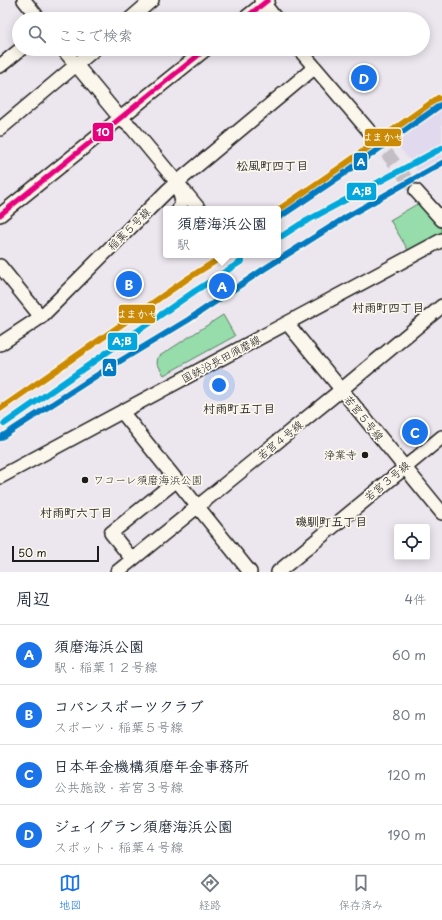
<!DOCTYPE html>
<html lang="ja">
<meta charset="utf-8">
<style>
body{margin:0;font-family:"Playpen Sans","Klee One",sans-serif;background:#f2f2f3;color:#1f2937}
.controls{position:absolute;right:12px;bottom:12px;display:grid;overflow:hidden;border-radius:4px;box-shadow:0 2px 10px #0003}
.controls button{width:36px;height:36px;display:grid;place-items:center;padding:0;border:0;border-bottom:1px solid #e0e1e3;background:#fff;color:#1f2937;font:20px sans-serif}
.scale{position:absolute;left:12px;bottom:10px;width:87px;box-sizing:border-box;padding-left:4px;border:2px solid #1c1c1c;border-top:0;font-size:11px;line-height:14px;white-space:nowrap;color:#1c1c1c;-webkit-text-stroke:3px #fbf7ec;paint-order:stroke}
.you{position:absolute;left:219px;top:385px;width:14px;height:14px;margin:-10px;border:3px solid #fff;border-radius:50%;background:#1a73e8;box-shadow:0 0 0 6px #1a73e833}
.badge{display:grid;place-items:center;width:26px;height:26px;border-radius:50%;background:#1a73e8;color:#fff;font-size:13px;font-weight:700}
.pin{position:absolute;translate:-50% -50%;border:2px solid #fff;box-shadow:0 1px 4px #0006}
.popup{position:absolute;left:163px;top:206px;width:118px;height:52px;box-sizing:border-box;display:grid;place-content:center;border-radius:4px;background:#fff;filter:drop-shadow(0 1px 3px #0005);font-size:13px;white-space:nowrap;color:#747a83}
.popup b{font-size:15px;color:#1f2937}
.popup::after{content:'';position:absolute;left:50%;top:100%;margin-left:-8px;border:8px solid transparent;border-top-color:#fff}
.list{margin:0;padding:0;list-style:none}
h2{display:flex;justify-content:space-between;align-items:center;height:52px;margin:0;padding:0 16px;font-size:17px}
h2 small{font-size:13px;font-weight:400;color:#747a83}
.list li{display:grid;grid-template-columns:26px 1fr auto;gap:12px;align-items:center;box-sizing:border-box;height:60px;padding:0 16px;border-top:1px solid #e0e1e3}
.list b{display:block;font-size:15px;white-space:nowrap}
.list p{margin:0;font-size:13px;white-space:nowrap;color:#747a83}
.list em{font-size:13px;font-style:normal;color:#747a83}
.icon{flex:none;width:22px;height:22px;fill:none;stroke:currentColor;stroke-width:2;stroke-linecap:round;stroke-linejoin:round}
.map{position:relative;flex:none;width:442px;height:572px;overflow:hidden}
.search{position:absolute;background:#fff;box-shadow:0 2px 10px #0003;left:12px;right:12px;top:12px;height:44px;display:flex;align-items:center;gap:10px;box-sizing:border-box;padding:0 14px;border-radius:22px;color:#747a83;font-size:15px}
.sheet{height:292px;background:#fff}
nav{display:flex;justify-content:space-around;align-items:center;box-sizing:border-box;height:56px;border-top:1px solid #e0e1e3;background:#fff;font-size:11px;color:#747a83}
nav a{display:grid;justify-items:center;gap:2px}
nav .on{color:#1a73e8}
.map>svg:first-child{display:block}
</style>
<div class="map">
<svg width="442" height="572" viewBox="0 0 442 572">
<rect width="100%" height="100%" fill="#ece6ee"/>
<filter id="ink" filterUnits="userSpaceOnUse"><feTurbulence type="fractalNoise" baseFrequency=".025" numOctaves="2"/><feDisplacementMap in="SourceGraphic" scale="8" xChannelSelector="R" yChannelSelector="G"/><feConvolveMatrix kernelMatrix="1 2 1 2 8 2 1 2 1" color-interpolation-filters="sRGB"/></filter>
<g filter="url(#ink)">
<path fill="#e1daef" d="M442 95V169L424 179 388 133Z"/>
<path fill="#96ddab" stroke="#597c64" d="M419 203 442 229V234L408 250 390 220Z
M223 315 235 336 164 375 157 363 158 357Z"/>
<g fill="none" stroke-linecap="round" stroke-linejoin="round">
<path stroke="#c2bec4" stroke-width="13" stroke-dasharray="13 6" stroke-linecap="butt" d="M375 138 416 191"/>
<g stroke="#1c1c1c" stroke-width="16">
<path id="minor" d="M24 0 39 19
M261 0 276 19
M130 19 152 0
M244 19 268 0
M63 49 120 118 132 128 199 209
M299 49 375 138
M0 66 21 49
M0 129 95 49
M177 184 182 201 179 209
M416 191 442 220
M0 215 206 49
M0 266 41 317
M287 323 442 513
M0 344 41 317 168 190 314 68
M122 412 250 572
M0 477 442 240
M132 559 111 533 177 480
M117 572 341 390 442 306
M278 572 442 437"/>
</g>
<use href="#minor" stroke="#fbf7ec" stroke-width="13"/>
<g stroke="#fbf7ec" stroke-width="8">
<path id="bus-1" d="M244 19 268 0
M0 215 206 49"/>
</g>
<use href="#bus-1" stroke="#e5007d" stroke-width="5"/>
<g stroke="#fbf7ec" stroke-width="9">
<path id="rail-1" d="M278 218 342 175 442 104
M0 438 102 372 188 320 264 269 348 216 442 163"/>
</g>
<g stroke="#fbf7ec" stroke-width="9">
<path id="rail-2" d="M282 236 299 225 442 148
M4 424 195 291 242 261"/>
</g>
<g stroke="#fbf7ec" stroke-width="9">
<path id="rail-3" d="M278 210 338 169 438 98
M0 409 187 279 225 255"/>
</g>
<use href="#rail-1" stroke="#007ac2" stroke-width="6"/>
<use href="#rail-2" stroke="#04a7dd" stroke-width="6"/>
<use href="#rail-3" stroke="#cb8a06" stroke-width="6"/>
</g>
</g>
<g fill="#1c1c1c" stroke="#fbf7ec" stroke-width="1.5">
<circle cx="365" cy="455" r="4"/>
<circle cx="85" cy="480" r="4"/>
</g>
<g text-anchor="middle" stroke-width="3.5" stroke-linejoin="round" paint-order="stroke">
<g font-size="11" fill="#1c1c1c" stroke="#fbf7ec">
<text transform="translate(129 229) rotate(-45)" y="4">稲葉５号線</text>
<text transform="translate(221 359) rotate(-28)" y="4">国鉄沿長田須磨線</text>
<text transform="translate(364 418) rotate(51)" y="4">若宮５号線</text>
<text transform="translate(280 440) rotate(-39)" y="4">若宮４号線</text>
<text transform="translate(387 481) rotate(-40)" y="4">若宮３号線</text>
</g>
<g font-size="11" fill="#1c1c1c" stroke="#fbf7ec" text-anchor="end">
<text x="357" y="459">浄業寺</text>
<text x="93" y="484" text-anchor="start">ワコーレ須磨海浜公園</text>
</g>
<g font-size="12" font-weight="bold" fill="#1c1c1c" stroke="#fbf7ec">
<text x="272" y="170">松風町四丁目</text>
<text x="388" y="312">村雨町四丁目</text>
<text x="239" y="413">村雨町五丁目</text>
<text x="76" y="517">村雨町六丁目</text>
<text x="331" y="526">磯馴町五丁目</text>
</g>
</g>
<g stroke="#fbf7ec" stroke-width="1.5">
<rect x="92" y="122" width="22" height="20" rx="4" fill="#e5007d"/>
<rect x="364" y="128" width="38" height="19" rx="4" fill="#cb8a06"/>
<rect x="353" y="152" width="15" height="19" rx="4" fill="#007ac2"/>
<rect x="346" y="182" width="31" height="19" rx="4" fill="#04a7dd"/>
<rect x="118" y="304" width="38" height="20" rx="4" fill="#cb8a06"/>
<rect x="107" y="332" width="31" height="19" rx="4" fill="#04a7dd"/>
<rect x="102" y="358" width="15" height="19" rx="4" fill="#007ac2"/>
</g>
<g font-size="11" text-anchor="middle" font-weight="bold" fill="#fff">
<text x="103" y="136">10</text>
<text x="383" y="141">はまかぜ</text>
<text x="361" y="166">A</text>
<text x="362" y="195">A;B</text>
<text x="137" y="318">はまかぜ</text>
<text x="122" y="345">A;B</text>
<text x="109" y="371">A</text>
</g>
</svg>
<div class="controls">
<button><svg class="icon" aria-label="locate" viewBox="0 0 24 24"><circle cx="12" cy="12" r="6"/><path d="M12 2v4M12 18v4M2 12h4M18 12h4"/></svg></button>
</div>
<div class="scale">50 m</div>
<div class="you"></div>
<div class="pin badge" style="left:222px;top:286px">A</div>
<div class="popup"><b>須磨海浜公園</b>駅</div>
<div class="pin badge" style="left:129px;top:284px">B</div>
<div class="pin badge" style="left:415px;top:432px">C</div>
<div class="pin badge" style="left:364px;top:78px">D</div>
<div class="search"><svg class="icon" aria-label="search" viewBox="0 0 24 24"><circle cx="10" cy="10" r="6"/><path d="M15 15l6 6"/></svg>ここで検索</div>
</div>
<section class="sheet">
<h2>周辺<small>4件</small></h2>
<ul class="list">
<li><span class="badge">A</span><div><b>須磨海浜公園</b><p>駅 · 稲葉１２号線</p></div><em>60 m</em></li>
<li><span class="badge">B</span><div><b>コパンスポーツクラブ</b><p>スポーツ · 稲葉５号線</p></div><em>80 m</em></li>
<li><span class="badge">C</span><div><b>日本年金機構須磨年金事務所</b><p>公共施設 · 若宮３号線</p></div><em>120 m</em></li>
<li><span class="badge">D</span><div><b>ジェイグラン須磨海浜公園</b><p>スポット · 稲葉４号線</p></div><em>190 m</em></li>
</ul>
</section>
<nav>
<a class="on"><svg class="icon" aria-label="map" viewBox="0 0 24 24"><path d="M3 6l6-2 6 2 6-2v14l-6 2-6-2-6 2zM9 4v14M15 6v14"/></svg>地図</a>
<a><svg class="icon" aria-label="directions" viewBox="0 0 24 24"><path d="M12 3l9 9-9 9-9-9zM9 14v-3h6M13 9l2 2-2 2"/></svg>経路</a>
<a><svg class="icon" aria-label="saved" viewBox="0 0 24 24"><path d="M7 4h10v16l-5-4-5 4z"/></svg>保存済み</a>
</nav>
